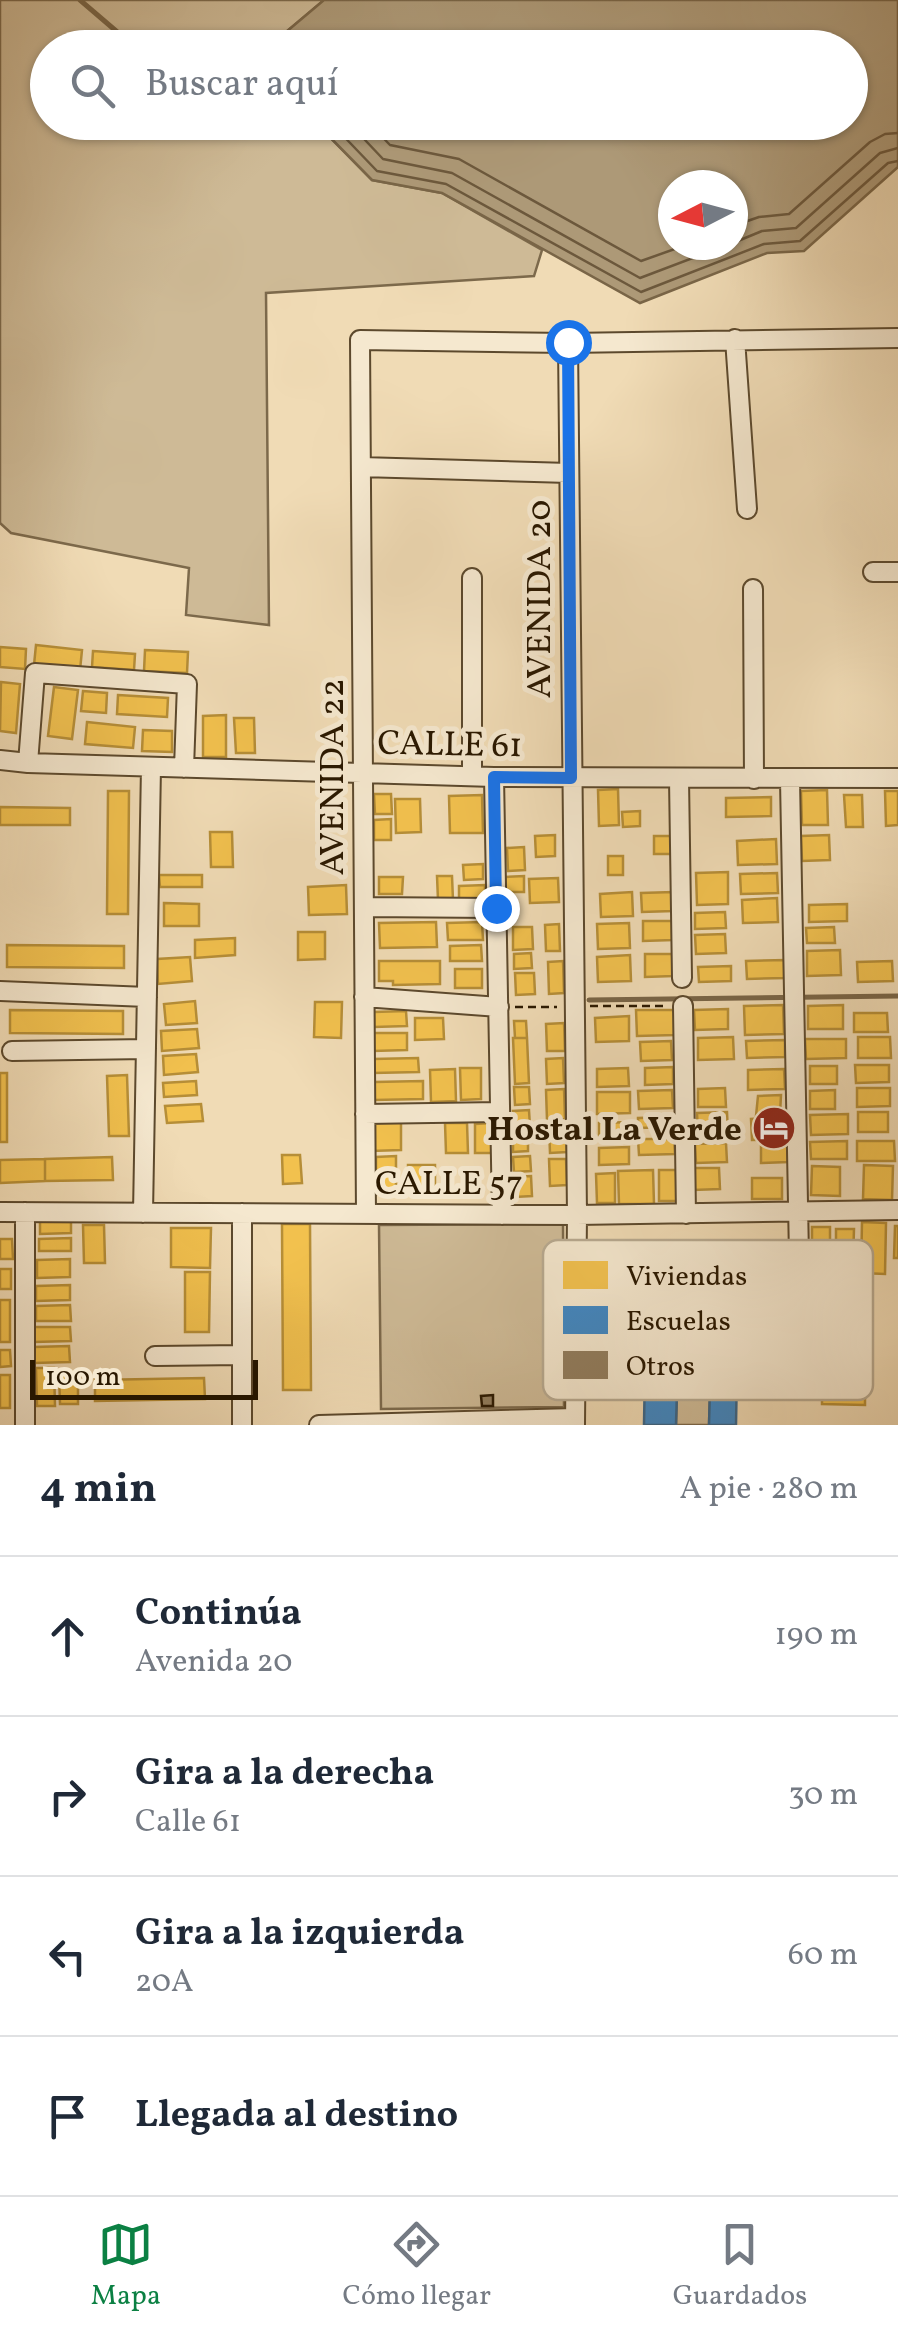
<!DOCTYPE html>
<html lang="es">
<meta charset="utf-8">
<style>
body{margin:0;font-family:Vollkorn,serif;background:#f6f6f7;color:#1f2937}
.compass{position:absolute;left:658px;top:170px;width:90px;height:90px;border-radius:50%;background:#fff;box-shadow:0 2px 8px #0004;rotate:264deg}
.scale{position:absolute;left:30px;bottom:25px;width:228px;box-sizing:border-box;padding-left:10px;border:5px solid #2a1800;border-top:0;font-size:28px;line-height:35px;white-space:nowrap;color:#2a1800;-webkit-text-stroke:8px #f5e8cf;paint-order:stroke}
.stop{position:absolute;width:30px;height:30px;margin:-22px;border:8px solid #1a73e8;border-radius:50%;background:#fff}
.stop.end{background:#1a73e8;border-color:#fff;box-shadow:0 2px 10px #0008}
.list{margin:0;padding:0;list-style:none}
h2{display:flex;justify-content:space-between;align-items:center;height:130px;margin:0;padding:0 40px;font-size:42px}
h2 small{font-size:32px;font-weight:400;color:#747a83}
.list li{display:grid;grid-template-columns:65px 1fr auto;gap:30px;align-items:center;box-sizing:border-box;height:160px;padding:0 40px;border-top:2px solid #e0e1e3}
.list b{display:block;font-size:38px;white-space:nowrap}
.list p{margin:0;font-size:32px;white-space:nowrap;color:#747a83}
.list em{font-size:32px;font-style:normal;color:#747a83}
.icon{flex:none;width:55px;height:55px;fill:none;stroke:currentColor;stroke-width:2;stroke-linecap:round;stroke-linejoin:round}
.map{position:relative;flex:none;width:898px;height:1425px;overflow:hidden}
.search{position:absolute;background:#fff;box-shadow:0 2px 8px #0004;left:30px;right:30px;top:30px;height:110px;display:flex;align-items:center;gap:25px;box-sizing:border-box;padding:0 35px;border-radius:55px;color:#747a83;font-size:38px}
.sheet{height:770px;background:#fff}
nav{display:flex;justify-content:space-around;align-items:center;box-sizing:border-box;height:140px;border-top:2px solid #e0e1e3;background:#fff;font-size:28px;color:#747a83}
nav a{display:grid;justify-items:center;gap:5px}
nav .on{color:#0b8043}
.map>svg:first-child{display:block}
</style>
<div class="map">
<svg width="898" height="1425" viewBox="0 0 898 1425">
<rect width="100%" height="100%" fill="#f0dbb5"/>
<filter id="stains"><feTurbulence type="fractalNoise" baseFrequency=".002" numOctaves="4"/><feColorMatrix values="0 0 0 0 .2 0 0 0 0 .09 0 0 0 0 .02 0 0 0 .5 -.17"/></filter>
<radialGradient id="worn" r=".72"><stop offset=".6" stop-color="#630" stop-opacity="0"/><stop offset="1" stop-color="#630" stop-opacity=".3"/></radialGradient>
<path fill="#ceba96" stroke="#7c694b" stroke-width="2.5" d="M0 0H324L273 43 274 47 48 48V122L316 123 372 180 442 193 542 250 534 276 266 293 269 625 186 615 189 568 11 533 0 523Z
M563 1224 564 1407 381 1409 379 1225Z
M677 1390 710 1391 709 1425H676Z"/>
<path fill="#ad9977" stroke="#796547" stroke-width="2.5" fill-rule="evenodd" d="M324 0H898V167L804 251 767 253 640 303 442 193 372 180 316 123 850 122V48L274 47 273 43ZM673 185H733V245H673Z"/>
<path fill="#f2c14e" stroke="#b68e37" stroke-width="2.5" d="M36 645 82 650 80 670 34 665Z
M0 647 26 649 25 669 0 667Z
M145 650 188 652 187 673 144 671Z
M93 651 135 654 134 670 92 667Z
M1 682 20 684 16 733 0 731Z
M54 687 78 690 72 739 48 736Z
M83 691 107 693 106 713 81 711Z
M118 695 168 698 167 717 117 714Z
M226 715V757H203V716Z
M234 718H254L255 753H236Z
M87 722 135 727 133 748 85 744Z
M143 730 172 731V752L142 751Z
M618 789 619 825 599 826 598 790Z
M827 790 828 825H802L801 791Z
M108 791H129L128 914H107Z
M885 791H898V825L886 826Z
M374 794H391L392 814H375Z
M482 795 483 833H450L449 796Z
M844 795H862L863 827H846Z
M771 797V816L726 817V798Z
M395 799H420L421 832 396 833Z
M0 807 70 808V825H0Z
M640 811V826L623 827 622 812Z
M391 819V840H374V820Z
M210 832H232L233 867H211Z
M555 835V856L536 857 535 836Z
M829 835 830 860 802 861 801 836Z
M654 836H673V854H654Z
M776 839 777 864 738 865 737 841Z
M524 847 525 870 508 871 507 848Z
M608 856H623V875H608Z
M483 864V879L464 880 463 865Z
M728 872V904L697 905 696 873Z
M777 873 778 893 741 894 740 874Z
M159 875H202V887H160Z
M437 876H452L453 900H438Z
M524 876V892H506L505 877Z
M379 877H403L402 894H379Z
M558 878 559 902 530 903 529 879Z
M346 885 347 914 309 915 308 887Z
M485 885V900L459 901V886Z
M632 892 633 916 601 917 600 894Z
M673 892V911L642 912 641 893Z
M777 898 778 922 743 923 742 900Z
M164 903 199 904V926H164Z
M847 904V921L809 922V905Z
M725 912 726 928 695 929V913Z
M643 921H672L673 940 643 941Z
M436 922 437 947 380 948 379 923Z
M482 922 483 940H448L447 923Z
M629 923 630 948 598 949 597 924Z
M559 924 560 951H546L545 925Z
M513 927H532L533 949 513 950Z
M834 927 835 943H807L806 928Z
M298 932H325V959L298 960Z
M725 934 726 953 696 954 695 935Z
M235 938V955L195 958V940Z
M7 945 124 946V968L7 967Z
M481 945 482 961H450V946Z
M840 950 841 975 807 976V951Z
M531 953 532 968 514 969V954Z
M645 954H672L673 976 645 977Z
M630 955 631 981 598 982 597 957Z
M190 957 192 981 158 984 157 959Z
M786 960V978L747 979 746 961Z
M379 961H440V984L393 985V981H379Z
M563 961 564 993 549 994 548 962Z
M892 961 893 981 858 982 857 962Z
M731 966V981L699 982 698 967Z
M455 969H482V988H455Z
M515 973H534L535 994 516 995Z
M195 1001 197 1023 166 1025 164 1004Z
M315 1002H342L341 1038 314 1037Z
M783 1005 784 1034 745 1035 744 1006Z
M843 1005V1029H808V1006Z
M728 1009V1029L695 1030 694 1010Z
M10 1010 123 1011V1034L10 1033Z
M636 1010H674L675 1035 637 1036Z
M406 1011 407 1026 374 1027V1012Z
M854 1013H887L888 1032H854Z
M629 1016V1041L596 1042 595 1018Z
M415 1018H443L444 1039 415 1040Z
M514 1021H526L527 1038H515Z
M564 1023 565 1051H547L546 1024Z
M197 1029 199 1048 162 1051 161 1031Z
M372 1033H407V1050L373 1051Z
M733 1037 734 1059 698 1060V1038Z
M858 1037H890L891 1058H858Z
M513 1038H527L529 1083 515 1084Z
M805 1039H846V1058L806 1059Z
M785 1040V1057L747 1058 746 1041Z
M671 1041 672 1060 641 1061 640 1042Z
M196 1054 198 1072 164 1075 163 1056Z
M418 1058 419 1072 373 1073V1059Z
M563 1058 564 1083 547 1084 546 1059Z
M855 1065H889V1082L856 1083Z
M810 1066H837V1084H810Z
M673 1067V1084L645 1085V1068Z
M460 1068H481V1099L461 1100Z
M628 1068 629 1086 597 1087V1069Z
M455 1069 456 1101 431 1102 430 1070Z
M784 1069 785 1089 748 1090V1070Z
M0 1073H7V1142H0Z
M127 1075 129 1136H109L107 1076Z
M196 1081 197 1095 164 1097 163 1083Z
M423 1081V1099L374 1100V1082Z
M514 1087H529L530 1104 515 1105Z
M725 1088 726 1107H698V1089Z
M857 1088H890V1106L857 1107Z
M564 1089 565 1119 547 1120 546 1090Z
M672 1090 673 1108 639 1109 638 1091Z
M835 1090V1109H810V1091Z
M597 1092H630V1113L597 1114Z
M781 1095 780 1114 756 1116 758 1096Z
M201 1104 203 1121 167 1123 165 1106Z
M529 1110 530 1127 514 1128 513 1111Z
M727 1112 728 1135 698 1136 697 1113Z
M858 1112H888V1132H858Z
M848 1114V1134L811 1135 810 1115Z
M674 1117 675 1127 638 1128V1118Z
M786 1117 787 1139 752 1140 751 1119Z
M401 1122V1150L371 1151 370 1123Z
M630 1122V1138L599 1139V1123Z
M445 1123H467L468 1153H446Z
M492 1123 493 1153H475V1124Z
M566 1126 567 1152 550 1153 549 1127Z
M528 1132V1151L513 1152V1133Z
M638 1139H674L675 1154 639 1155Z
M847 1141V1159H811L810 1142Z
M857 1141H894L895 1161H857Z
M726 1143 727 1162 696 1163 695 1144Z
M787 1144 788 1162 761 1163V1145Z
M629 1147V1164L599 1165V1148Z
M282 1155H300L302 1183 283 1184Z
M396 1156V1194H376V1157Z
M530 1156 531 1171 514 1172 513 1157Z
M112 1157 113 1180 45 1181V1159Z
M45 1159V1181L0 1183V1160Z
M549 1159H566L567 1185 550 1186Z
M408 1165H435V1187H408Z
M864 1165 893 1166 892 1200 863 1199Z
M812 1166 840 1167V1196L811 1195Z
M692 1168H719L720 1189 693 1190Z
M653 1170 654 1204H619L618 1171Z
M659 1170H676L677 1201H659Z
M615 1173V1203H597L596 1174Z
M531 1176 532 1196 515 1197 514 1177Z
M752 1178H782V1199H752Z
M71 1219V1233L40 1234V1220Z
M862 1222 886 1223 885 1274 861 1273Z
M282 1224H310L311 1390H283Z
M83 1225H104L105 1263H84Z
M895 1226H898V1258H894Z
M812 1227H830V1258H812Z
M171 1228H211L210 1268 171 1267Z
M836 1229H854L853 1262H836Z
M71 1238V1251H39V1239Z
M0 1239H12L13 1259H0Z
M70 1259V1277L37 1278V1260Z
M0 1269H11V1289H0Z
M185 1272H210L209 1332H185Z
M70 1285V1300L36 1301V1286Z
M0 1300H10V1342H0Z
M70 1305 71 1321H36V1306Z
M34 1327H70L71 1341 34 1342Z
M69 1346 70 1362 34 1363V1347Z
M0 1350H10L11 1366 0 1367Z
M36 1368H54L55 1406H37Z
M59 1372H78V1404H60Z
M0 1375H10V1408H0Z
M822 1376 865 1377V1405L822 1404Z
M204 1378 205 1399 95 1401V1380Z"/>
<path fill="#3f88c5" stroke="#39668a" stroke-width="2.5" d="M645 1368 737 1370 736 1425H709L710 1391 677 1390 676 1425H644Z"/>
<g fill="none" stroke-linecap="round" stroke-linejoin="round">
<path stroke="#6c583c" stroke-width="2.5" d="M330 122 377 171 446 184 641 292 764 244 800 241 888 163 898 161
M348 122 383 159 452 173 640 278 727 245
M368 122 390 145 459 159 641 261 686 245
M733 226 759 217 789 214 870 142 885 134 898 133
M733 243 762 231 796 228 880 153 898 148"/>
<path stroke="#796547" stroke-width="5" d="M80 0 136 48
M589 1000 898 996"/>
</g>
<path fill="#917d5e" stroke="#2a1800" stroke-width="2.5" d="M493 1395V1406H482L481 1396Z"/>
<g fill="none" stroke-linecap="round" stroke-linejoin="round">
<g stroke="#5c492d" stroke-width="22">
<path id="minor" d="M735 339 747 509
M568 343 577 1215 575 1425
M361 467 569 473
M873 572H898
M753 589 754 779
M0 760 28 763 494 777 898 778
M28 763 35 673 187 684 184 768
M472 775V578
M494 777 502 1215
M679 779 682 978
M790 780 800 1309
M364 907 496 908
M0 991 147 997
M364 997 499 1007
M683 1006 686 1214
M12 1051 146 1049
M365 1114 499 1112
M0 1212 577 1215 898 1210
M143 1213 151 767
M366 1214 360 340 568 343 898 338
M155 1356 242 1355
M25 1425V1212
M242 1425V1213
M319 1425 575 1418"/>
</g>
<path stroke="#2a1800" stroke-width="2.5" stroke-dasharray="8 5" stroke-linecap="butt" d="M590 1006H667
M515 1007H557"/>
<use href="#minor" stroke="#f5e8cf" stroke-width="18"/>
</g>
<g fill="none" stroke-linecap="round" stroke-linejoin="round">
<path stroke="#1a73e8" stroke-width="12" d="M496 908 494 777 571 778 568 342"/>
</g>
<defs>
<g id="hotel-disc" transform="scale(2.25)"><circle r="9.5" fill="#8f2418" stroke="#f5e8cf"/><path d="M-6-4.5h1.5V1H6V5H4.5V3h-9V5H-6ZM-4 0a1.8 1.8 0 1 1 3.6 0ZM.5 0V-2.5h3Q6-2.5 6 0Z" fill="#fff"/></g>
</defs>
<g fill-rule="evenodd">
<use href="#hotel-disc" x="774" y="1128"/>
</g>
<g text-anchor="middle" stroke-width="10" stroke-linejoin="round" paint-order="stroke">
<g font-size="35" fill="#2a1800" stroke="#f5e8cf">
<text transform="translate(538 599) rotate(-90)" y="12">AVENIDA 20</text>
<text transform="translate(450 743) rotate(1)" y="12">CALLE 61</text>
<text transform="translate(331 777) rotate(-90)" y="12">AVENIDA 22</text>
<text x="449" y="1194">CALLE 57</text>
</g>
<g font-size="35" font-weight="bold" fill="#2a1800" stroke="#f5e8cf" text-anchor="end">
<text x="742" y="1140">Hostal La Verde</text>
</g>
</g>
<rect x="543" y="1240" width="330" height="160" rx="15" fill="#f5e8cf" stroke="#b8aa91" stroke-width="2.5"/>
<rect x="563" y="1261" width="45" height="28" fill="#f2c14e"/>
<rect x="563" y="1306" width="45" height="28" fill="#3f88c5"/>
<rect x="563" y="1351" width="45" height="28" fill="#917d5e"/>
<g font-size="28" fill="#2a1800">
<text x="626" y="1285">Viviendas</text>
<text x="626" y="1330">Escuelas</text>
<text x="626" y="1375">Otros</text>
</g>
<rect width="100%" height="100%" filter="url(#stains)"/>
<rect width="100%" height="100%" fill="url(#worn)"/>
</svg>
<svg class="compass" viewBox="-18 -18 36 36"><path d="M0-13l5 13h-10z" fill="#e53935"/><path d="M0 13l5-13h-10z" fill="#747a83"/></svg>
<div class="scale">100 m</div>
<div class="stop" style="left:568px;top:342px"></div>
<div class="stop end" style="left:496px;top:908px"></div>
<div class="search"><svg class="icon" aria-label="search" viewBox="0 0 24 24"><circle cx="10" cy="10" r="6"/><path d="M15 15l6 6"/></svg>Buscar aquí</div>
</div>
<section class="sheet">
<h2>4 min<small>A pie · 280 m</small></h2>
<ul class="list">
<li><svg class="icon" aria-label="ahead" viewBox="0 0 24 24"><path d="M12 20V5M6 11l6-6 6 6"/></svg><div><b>Continúa</b><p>Avenida 20</p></div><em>190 m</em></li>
<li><svg class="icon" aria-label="right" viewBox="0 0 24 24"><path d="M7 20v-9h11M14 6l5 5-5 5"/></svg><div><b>Gira a la derecha</b><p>Calle 61</p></div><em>30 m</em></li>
<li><svg class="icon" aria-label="left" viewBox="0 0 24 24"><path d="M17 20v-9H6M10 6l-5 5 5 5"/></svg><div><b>Gira a la izquierda</b><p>20A</p></div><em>60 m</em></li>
<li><svg class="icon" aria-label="arrive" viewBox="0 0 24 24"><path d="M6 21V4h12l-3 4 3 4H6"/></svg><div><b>Llegada al destino</b></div></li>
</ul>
</section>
<nav>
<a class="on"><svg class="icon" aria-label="map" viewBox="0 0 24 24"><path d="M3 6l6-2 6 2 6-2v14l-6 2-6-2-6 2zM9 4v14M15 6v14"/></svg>Mapa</a>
<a><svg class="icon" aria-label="directions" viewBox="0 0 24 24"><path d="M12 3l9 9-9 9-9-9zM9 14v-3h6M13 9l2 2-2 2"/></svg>Cómo llegar</a>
<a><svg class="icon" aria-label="saved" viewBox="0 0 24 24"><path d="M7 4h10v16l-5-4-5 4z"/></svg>Guardados</a>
</nav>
